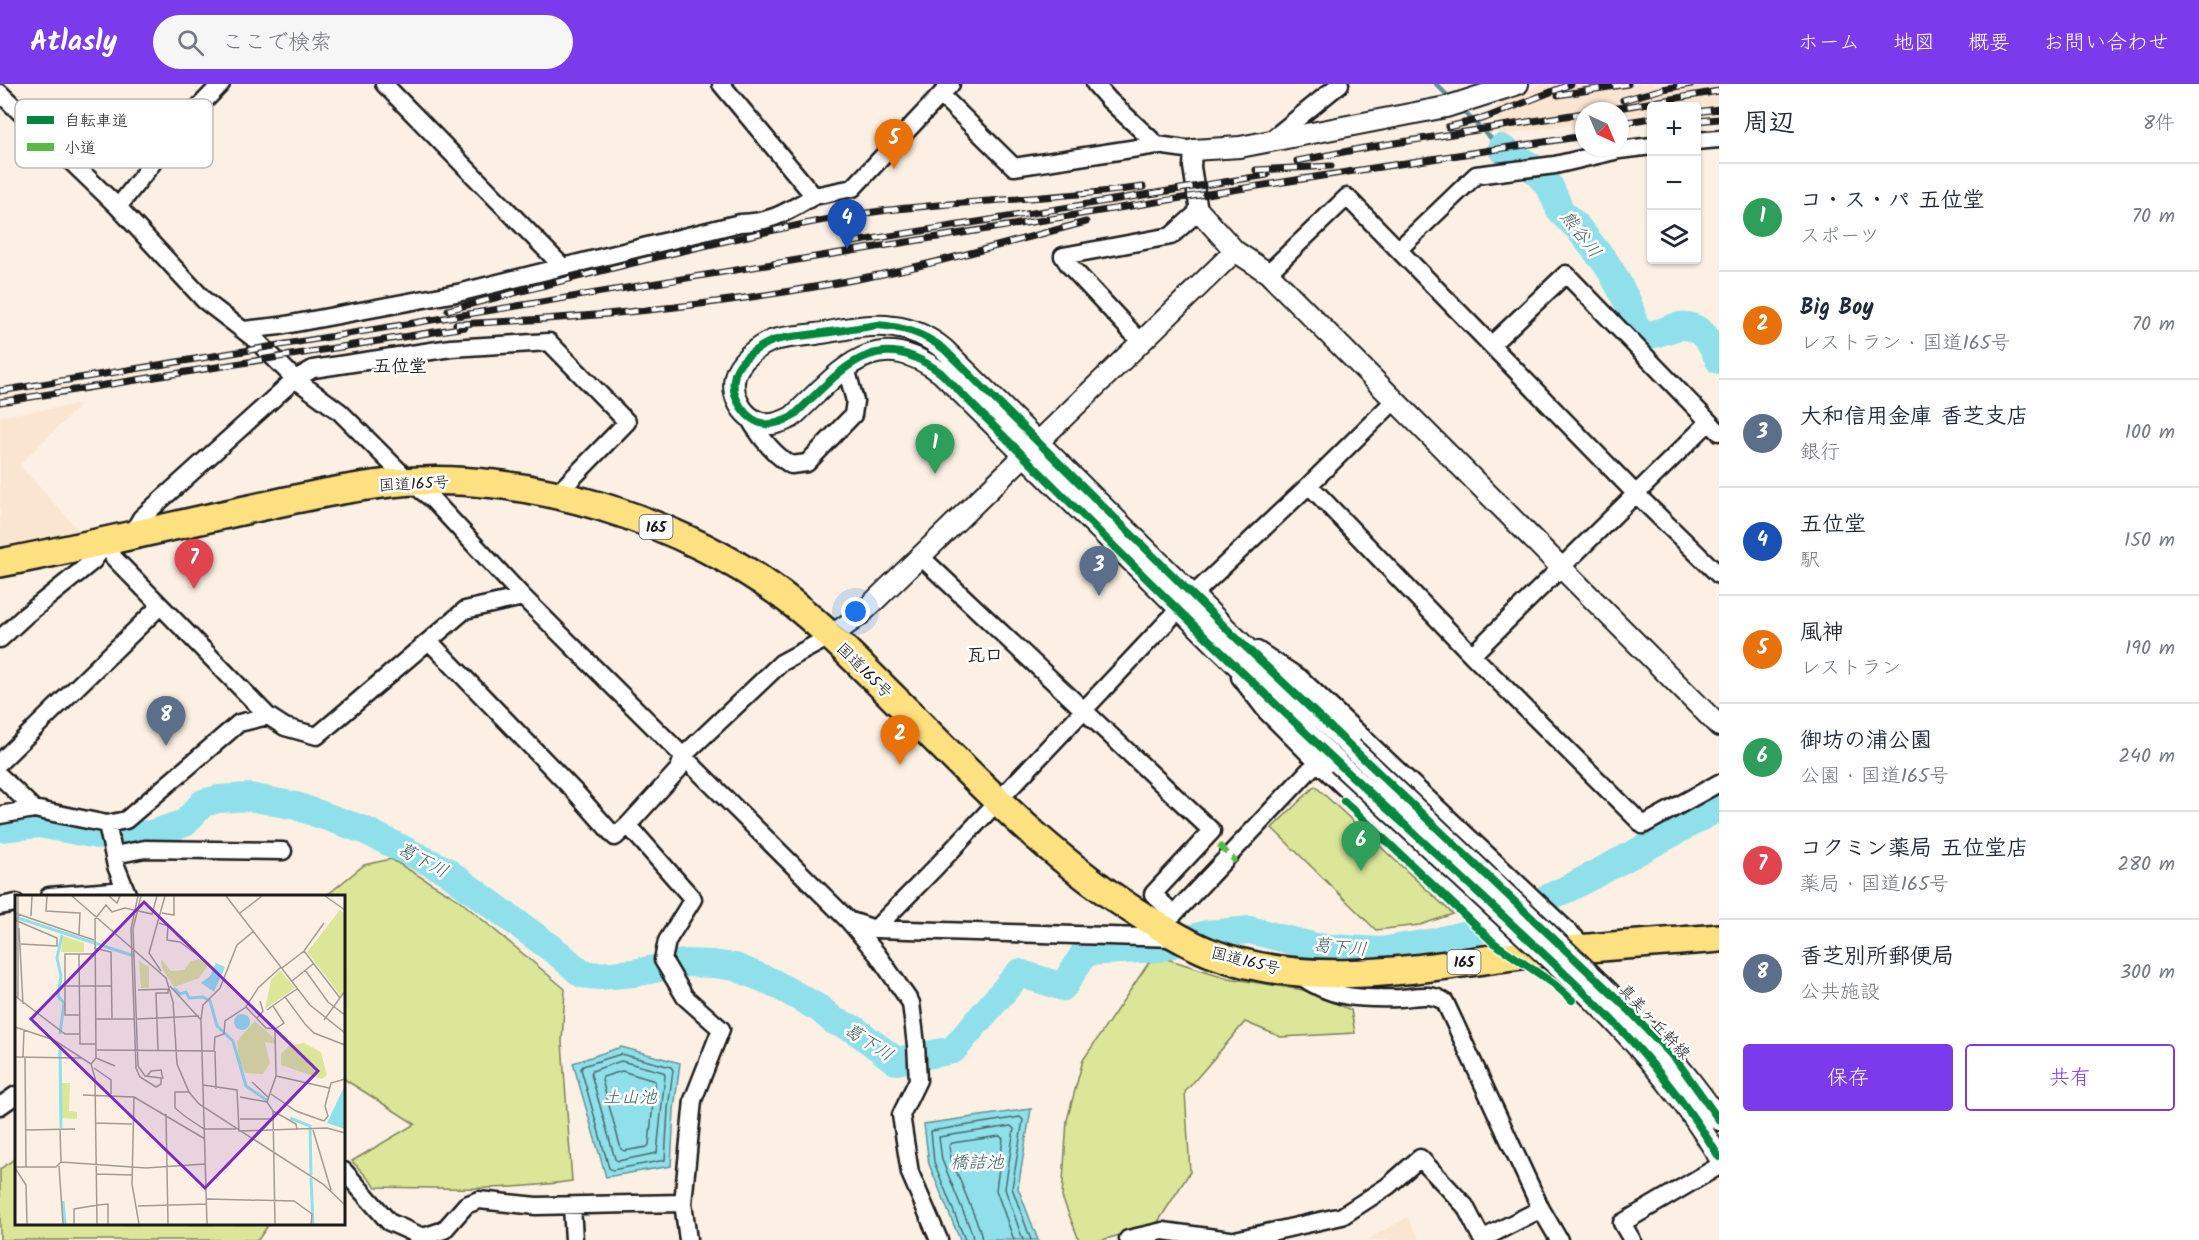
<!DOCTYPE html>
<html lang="ja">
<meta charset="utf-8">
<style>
body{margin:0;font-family:Kalam,"Klee One",sans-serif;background:#f6f6f7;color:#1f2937}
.controls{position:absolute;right:18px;top:18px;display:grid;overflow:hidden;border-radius:6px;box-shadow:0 2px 4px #0004}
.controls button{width:54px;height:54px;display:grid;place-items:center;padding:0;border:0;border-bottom:2px solid #e0e1e3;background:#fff;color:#1f2937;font:30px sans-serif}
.compass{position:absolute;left:1575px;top:18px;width:54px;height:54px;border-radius:50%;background:#fff;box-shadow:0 2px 4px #0004;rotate:136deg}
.you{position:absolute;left:856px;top:528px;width:21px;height:21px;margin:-15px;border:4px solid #fff;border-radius:50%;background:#1a73e8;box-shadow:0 0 0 9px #1a73e833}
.badge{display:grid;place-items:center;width:39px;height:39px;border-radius:50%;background:#7c3aed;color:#fff;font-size:20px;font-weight:700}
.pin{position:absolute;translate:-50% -50px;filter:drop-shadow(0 2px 3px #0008)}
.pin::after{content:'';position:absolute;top:32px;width:21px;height:18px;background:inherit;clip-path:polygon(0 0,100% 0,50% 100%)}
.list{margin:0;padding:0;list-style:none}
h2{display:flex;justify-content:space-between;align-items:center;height:78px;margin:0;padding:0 24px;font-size:26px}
h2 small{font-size:20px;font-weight:400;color:#747a83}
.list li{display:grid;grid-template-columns:39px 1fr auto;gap:18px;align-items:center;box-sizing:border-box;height:108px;padding:0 24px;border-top:2px solid #e0e1e3}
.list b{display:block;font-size:22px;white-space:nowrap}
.list p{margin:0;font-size:20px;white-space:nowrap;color:#747a83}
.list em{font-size:20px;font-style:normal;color:#747a83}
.actions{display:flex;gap:12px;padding:18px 24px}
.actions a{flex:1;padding:14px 0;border:2px solid #7c3aed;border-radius:6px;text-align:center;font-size:21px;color:#7c3aed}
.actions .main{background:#7c3aed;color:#fff}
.icon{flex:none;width:33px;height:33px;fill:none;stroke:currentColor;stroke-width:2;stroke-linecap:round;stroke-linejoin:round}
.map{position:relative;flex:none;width:1719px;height:1156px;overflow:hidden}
header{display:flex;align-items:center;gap:36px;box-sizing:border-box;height:84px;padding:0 30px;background:#7c3aed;color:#fff}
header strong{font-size:28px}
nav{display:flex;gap:33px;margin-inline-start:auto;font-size:21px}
.search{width:420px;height:54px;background:#f6f6f7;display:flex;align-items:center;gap:15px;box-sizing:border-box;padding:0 21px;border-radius:33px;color:#747a83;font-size:22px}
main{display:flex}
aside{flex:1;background:#fff}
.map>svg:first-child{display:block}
</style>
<header>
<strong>Atlasly</strong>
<div class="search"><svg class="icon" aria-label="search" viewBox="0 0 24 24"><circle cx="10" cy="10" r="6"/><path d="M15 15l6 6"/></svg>ここで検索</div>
<nav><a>ホーム</a><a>地図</a><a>概要</a><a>お問い合わせ</a></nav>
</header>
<main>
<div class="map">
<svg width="1719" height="1156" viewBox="0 0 1719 1156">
<rect width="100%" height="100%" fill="#fcf0e4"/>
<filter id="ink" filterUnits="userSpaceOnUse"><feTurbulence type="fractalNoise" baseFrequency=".0167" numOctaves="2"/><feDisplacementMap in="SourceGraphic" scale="12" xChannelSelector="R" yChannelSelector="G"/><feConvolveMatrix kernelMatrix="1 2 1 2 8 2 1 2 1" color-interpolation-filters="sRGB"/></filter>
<g filter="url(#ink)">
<path fill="#fae5d1" d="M1541 0H1719V20L1697 23 1652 22 1651 29 1620 34V27H1584V39L1500 51 1496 21Z
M82 320 19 381 86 454 0 470V332Z
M1407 1133 1420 1156H1367Z"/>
<path fill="#dbe699" stroke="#7c815a" stroke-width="1.5" d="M1315 702 1453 830 1420 841 1376 846 1272 744Z
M391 775 459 816 565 905 562 958 572 1097C507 1107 442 1104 376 1103L352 1077 415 1040 344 995V812H326L364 781Z
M1154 871 1228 894 1303 906 1351 926 1355 949 1281 953 1245 938 1185 1008 1190 1088 1156 1141 1102 1156H1079L1062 1113 1067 1036 1083 976Z
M16 1074V1140H269L258 1156H0V1085Z"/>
<path fill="#8fe0ea" stroke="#619298" stroke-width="1.5" d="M621 963 680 979 674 1026 671 1082 606 1093 573 979Z
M1031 1025 1018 1104 1038 1156H960L929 1080 924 1040Z"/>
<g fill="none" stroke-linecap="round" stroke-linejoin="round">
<path stroke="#4a6a6e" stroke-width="1.5" d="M621 970 671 983 673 986 668 1025 665 1076 612 1086 609 1084 581 985 583 982Z
M621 977 663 988 665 991 657 1069 618 1077 615 1075 591 990 592 987Z
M622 987 655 997 649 1061 647 1063 624 1067 621 1065 602 996 603 993Z
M965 1156 934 1078 931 1047 1020 1033 1023 1036 1012 1104 1031 1156
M973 1156 972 1149 942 1076 939 1053 1011 1042 1014 1045 1005 1105 1023 1156
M982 1156 980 1146 951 1074 949 1062 952 1059 1000 1052 1003 1055 996 1106 1014 1156"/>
<path stroke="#619298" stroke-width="4.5" d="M1436 0 1451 15
M1461 25 1501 64"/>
<path stroke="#8fe0ea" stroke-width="28" d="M1501 64 1532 83 1550 103 1561 128 1577 143 1606 179 1614 192 1628 219 1636 244 1648 251C1660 250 1671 243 1681 242 1701 240 1713 262 1719 276
M0 744 39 740 108 753 151 750 185 739 203 719 218 715 249 713 296 722 364 746 445 786 559 870 582 890 599 892 634 889 684 879 713 880 735 883 772 898 820 925 834 937 854 945 896 977 953 966 1019 889 1063 903 1085 868 1158 864 1207 850 1250 846 1316 863 1381 867 1434 858 1474 848 1569 804 1669 751 1719 723"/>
<g stroke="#1c1c1c" stroke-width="21">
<path id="minor" d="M384 0 563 183
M721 0 814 112 853 104 951 0
M1095 0 1109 16 1157 61 1193 66 1192 83 1199 127 1171 152 1063 172 1069 181 1141 258
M0 9 118 123 205 217 257 257 295 295 340 328 409 397 432 415 523 513 848 836 875 845 1175 854
M941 11 1014 83 1157 61
M1271 56 1340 0
M1696 57 1719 55
M118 123 187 35 221 0
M1399 165 1476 91 1555 81 1619 66 1652 62
M1268 189 1347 113 1636 410 1719 491
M244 246 280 242 462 208 740 139C773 138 786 128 814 112
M1492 260 1566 190 1719 348
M747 331C758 350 772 370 791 381L807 379 853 331 855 317 848 291 849 281
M1309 401 1472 571 1643 741 1719 699
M130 453 141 434 295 295 313 285 451 264 549 258 627 338 557 410
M920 472 1212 747 1153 810 1174 830 1317 678
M1193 511 1309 401 1395 316
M0 555 26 531 93 477 107 458 114 474 268 632 285 643 317 652 465 526 523 513
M429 557 577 710 615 753 628 741
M1257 566 1300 594 1585 863
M1472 571 1709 338
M1240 593 1267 628 1317 678 1523 870
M0 678 160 522
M0 692 34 725
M0 731 34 725 107 740 126 736 239 639 268 632
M107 740 116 782 128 812
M114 771 145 765 283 767
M49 812 125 806
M0 822 16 819
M848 836 877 870 911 919 916 961 918 996 901 1031 910 1089 939 1156
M875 845 934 785 1179 525
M1298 890C1330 915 1361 915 1400 914 1417 913 1431 908 1445 918L1541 1125 1559 1156
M0 1022 16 1011
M344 1087 389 1138 423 1153
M572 1122 574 1156
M1128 1155 1163 1147 1230 1156
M423 1156V1153L444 1146 466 1121 479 1116 536 1122 683 1119
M688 1156 683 1119 693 1016 721 945 685 913 663 876 667 857 693 815 628 741 679 685 683 672 781 579 831 552
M1235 1156 1342 1132 1388 1102 1420 1074 1465 1122 1482 1155 1541 1125
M1632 1156 1622 1139 1719 1082"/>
</g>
<g stroke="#1c1c1c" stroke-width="24">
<path id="tertiary" d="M1193 66 1240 63 1446 23 1518 0
M1199 127 1235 167 1268 189 1719 642
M831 552 860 531 1235 167
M1338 679 1216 561 941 289C873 238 840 289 792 333 784 337 774 341 766 340 740 336 726 304 739 283 746 272 759 262 771 257 785 252 802 252 816 250 842 246 869 239 894 243 913 245 929 253 944 265L1231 549 1352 664
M1589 889C1637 935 1682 980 1719 1036
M1577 900C1632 953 1680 1008 1719 1073"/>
</g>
<g stroke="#1c1c1c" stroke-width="32">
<path id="trunk" d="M0 479C84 463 167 443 250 425 296 415 343 404 390 399 521 384 688 437 791 518 833 551 870 591 908 628 982 702 1054 778 1144 833 1166 846 1187 860 1211 869 1316 909 1432 881 1539 869 1599 862 1659 859 1719 854"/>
</g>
<use href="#minor" stroke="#fff" stroke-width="16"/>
<use href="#tertiary" stroke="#fff" stroke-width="20"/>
<use href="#trunk" stroke="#fde080" stroke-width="27"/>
<g stroke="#1c1c1c" stroke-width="7">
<path id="rail" d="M1558 11 1628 0
M1623 16 1663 5 1691 0
M1600 27 1719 7
M1696 28 1719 25
M1696 37 1719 35
M1620 39 1652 34
M1448 43 1485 34 1571 0
M1297 77 1364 64 1584 29
M1256 86 1331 82
M847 159 1267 91
M448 226C539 203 629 179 721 158 774 146 827 134 881 127 968 116 1056 115 1143 103
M456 240C596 234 741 219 878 191 948 177 1016 156 1086 138
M0 307C528 221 1055 131 1584 52
M0 318 465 243"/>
</g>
<use href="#rail" stroke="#fff" stroke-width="4.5" stroke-dasharray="14" stroke-linecap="butt"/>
<g stroke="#1c1c1c" stroke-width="24" stroke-linecap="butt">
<path id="tertiary-bridge" d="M1352 664 1589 889
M1338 679 1577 900"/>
</g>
<use href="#tertiary-bridge" stroke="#fff" stroke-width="20"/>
<path stroke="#58b947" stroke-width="6" stroke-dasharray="12 6" stroke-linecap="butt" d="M1219 761 1236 778"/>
<g stroke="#fff" stroke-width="11">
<path id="cycleway" d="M1344 717 1494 859 1554 900 1572 916
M1719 1036 1677 977 1629 926 1231 549 944 265C923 249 903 243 877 241 854 245 831 248 808 251 795 253 780 253 768 259 754 266 736 278 734 295 731 314 746 337 765 340 774 341 784 337 792 333 840 289 873 238 941 289 1077 426 1213 563 1354 694 1408 744 1463 794 1517 845 1596 918 1663 980 1719 1073"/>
</g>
<use href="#cycleway" stroke="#00873e" stroke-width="8"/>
</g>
</g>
<g text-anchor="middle" stroke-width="5" stroke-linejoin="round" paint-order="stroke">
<g fill="#fff" stroke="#606060" stroke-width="1.5">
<rect x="639.5" y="431" width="33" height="24" rx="4.5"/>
<rect x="1447.5" y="866" width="33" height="24" rx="4.5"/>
</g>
<g font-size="15" font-weight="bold" fill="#1c1c1c">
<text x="656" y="448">165</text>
<text x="1464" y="883">165</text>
</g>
<g font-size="16" fill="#1c1c1c" stroke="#fff">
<text transform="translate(414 399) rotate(-3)" y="6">国道165号</text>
<text transform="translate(865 586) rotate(45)" y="6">国道165号</text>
<text transform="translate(1246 876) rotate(14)" y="6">国道165号</text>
<text transform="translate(1655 937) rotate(47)" y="6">真美ヶ丘幹線</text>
</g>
<g font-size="18" font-style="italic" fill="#446164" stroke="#fff">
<text transform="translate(1581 150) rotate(52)" y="6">熊谷川</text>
<text transform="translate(423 776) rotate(28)" y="6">葛下川</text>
<text transform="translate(1340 863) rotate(5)" y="6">葛下川</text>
<text transform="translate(869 958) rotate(33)" y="6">葛下川</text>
<text x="630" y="1019">土山池</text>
<text x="977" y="1084">橋詰池</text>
</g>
<g font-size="18" font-weight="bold" fill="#1c1c1c" stroke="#fff">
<text x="400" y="288">五位堂</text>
<text x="985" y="577">瓦口</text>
</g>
</g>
<g transform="translate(15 811)">
<rect width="330" height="330" fill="#fcf0e4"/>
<path d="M325 15 330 19V95L326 101 292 57ZM48 41 69 48V57H46ZM146 64 156 76 169 75 176 66 185 64 194 69 184 83 159 92 147 73ZM124 66 134 72V93H126ZM265 75 280 93 250 114 256 85ZM240 126 260 144V149L250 147 255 168 248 179 230 178 224 165 222 146ZM289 148 306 157 312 180 307 184 266 170V159L274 151ZM47 188H55L54 216 62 217V224L45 223Z" fill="#dbe699"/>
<path d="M201 68 210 72 199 97 186 88 195 81ZM219 127a8 8 0 1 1 16 0a8 8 0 1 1-16 0ZM330 190V234L312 228Z" fill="#8fe0ea"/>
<path fill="none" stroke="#8fe0ea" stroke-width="3" d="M0 22 119 61M159 93 165 99 171 97 174 103 188 102 195 106 202 131 218 146 231 191 253 206M45 139 49 108 43 101 46 81 42 63 47 40M45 151 46 233M275 223 295 231 296 280M296 283 298 329M48 306 50 329"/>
<path fill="none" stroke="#a29b94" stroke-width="1.5" d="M3 1V104M32 1 31 16 64 18M57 1 151 83 158 107 162 169 174 197 184 209 308 289 330 310M94 1 102 8 105 1M123 1 116 34 121 173 125 182 141 192 146 189V183L130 181 123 171 118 34 126 1M211 1 295 110 330 138M310 1 330 15M65 17 64 40 79 45M0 18 64 40M147 18 159 20V1M225 18 247 1M16 21 17 1M0 25 42 43V51L6 49M144 28 153 31 152 45 165 47 189 65M4 33 8 109M79 53 96 57 97 124M289 56 325 103M64 59 65 149H80M267 73 289 56 309 28M290 75 313 107 330 120M146 76 134 58 150 1M277 86 298 69M50 91H97M155 91 186 125 192 329M282 94 270 102 290 129 299 138 330 150M123 95 153 94V98H141L143 155M0 101 50 139H65M231 112 251 133 260 134 269 128 258 111M252 115 270 102M64 120H50V59H79M242 123 248 116 245 106M80 124H119M122 124 184 121M186 124 188 110 205 93 222 50 239 36M309 125 330 96M0 132 39 145 76 169M260 134 261 181M82 155 199 156 200 142 209 139 210 126 231 112 243 93 266 72M200 156 201 194M0 162 66 163M8 162 9 135M10 162 11 272M81 163 100 171M79 173 96 185V199M132 181 136 176 146 175 148 184M237 187 254 203M188 190 222 195 224 236 312 233 330 238M174 197H160V213L171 222 189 234H221M256 199 281 216 309 226M68 200 119 202 117 289 124 329M119 202 190 244M225 202 252 207 258 216 281 229 282 235M252 207 261 181 314 193M258 216 260 329M151 219 153 329M225 224H258M309 226 313 221 310 211 316 188 330 184M80 228 117 229M11 235 60 234M45 235 46 267M298 235 316 295M44 271 48 329M0 272H41L46 267 131 273 190 269M0 273 11 290 12 329M82 279 117 280M192 304 279 306 297 319 296 329M83 310 93 309V329M123 311 191 309M59 329V314L83 310M82 329 80 183 76 169 81 163 80 24 91 10 97 17 110 13 137 19 142 1"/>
<path fill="#7b2cbf" fill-opacity="0.15" stroke="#7b2cbf" stroke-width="3" d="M129 7 303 176 190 293 16 124Z"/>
<rect width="330" height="330" fill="none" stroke="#1c1c1c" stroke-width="3"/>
</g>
<rect x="15" y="15" width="198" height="69" rx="9" fill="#fff" stroke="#bbb" stroke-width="1.5"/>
<rect x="27" y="32" width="27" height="8" fill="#00873e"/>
<rect x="27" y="59" width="27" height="8" fill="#58b947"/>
<g font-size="16" fill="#1c1c1c">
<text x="64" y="42">自転車道</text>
<text x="64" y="69">小道</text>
</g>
</svg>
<div class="controls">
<button>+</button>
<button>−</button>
<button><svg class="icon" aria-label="layers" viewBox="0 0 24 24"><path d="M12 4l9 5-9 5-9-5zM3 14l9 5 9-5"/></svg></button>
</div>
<svg class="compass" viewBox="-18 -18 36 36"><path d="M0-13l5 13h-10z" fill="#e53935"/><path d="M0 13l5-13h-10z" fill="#747a83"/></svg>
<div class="you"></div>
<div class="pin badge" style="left:935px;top:390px;background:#2e9e5b">1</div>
<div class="pin badge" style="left:900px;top:681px;background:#e8710a">2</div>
<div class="pin badge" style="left:1099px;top:512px;background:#5c6f8a">3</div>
<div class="pin badge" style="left:847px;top:165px;background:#1a4fb4">4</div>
<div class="pin badge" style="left:894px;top:85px;background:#e8710a">5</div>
<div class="pin badge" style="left:1361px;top:787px;background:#2e9e5b">6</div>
<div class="pin badge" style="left:194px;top:505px;background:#e0444e">7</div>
<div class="pin badge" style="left:166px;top:662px;background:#5c6f8a">8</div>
</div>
<aside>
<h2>周辺<small>8件</small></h2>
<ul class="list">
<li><span class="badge" style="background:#2e9e5b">1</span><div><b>コ・ス・パ 五位堂</b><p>スポーツ</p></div><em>70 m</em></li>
<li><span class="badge" style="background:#e8710a">2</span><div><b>Big Boy</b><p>レストラン · 国道165号</p></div><em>70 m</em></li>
<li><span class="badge" style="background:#5c6f8a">3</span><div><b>大和信用金庫 香芝支店</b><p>銀行</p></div><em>100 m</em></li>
<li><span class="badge" style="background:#1a4fb4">4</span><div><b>五位堂</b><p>駅</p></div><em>150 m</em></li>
<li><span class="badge" style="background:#e8710a">5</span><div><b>風神</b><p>レストラン</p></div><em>190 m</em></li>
<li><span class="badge" style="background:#2e9e5b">6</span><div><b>御坊の浦公園</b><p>公園 · 国道165号</p></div><em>240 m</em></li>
<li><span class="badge" style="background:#e0444e">7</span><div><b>コクミン薬局 五位堂店</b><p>薬局 · 国道165号</p></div><em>280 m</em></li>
<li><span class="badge" style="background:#5c6f8a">8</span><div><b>香芝別所郵便局</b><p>公共施設</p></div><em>300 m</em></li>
</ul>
<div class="actions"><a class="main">保存</a><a>共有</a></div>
</aside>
</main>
